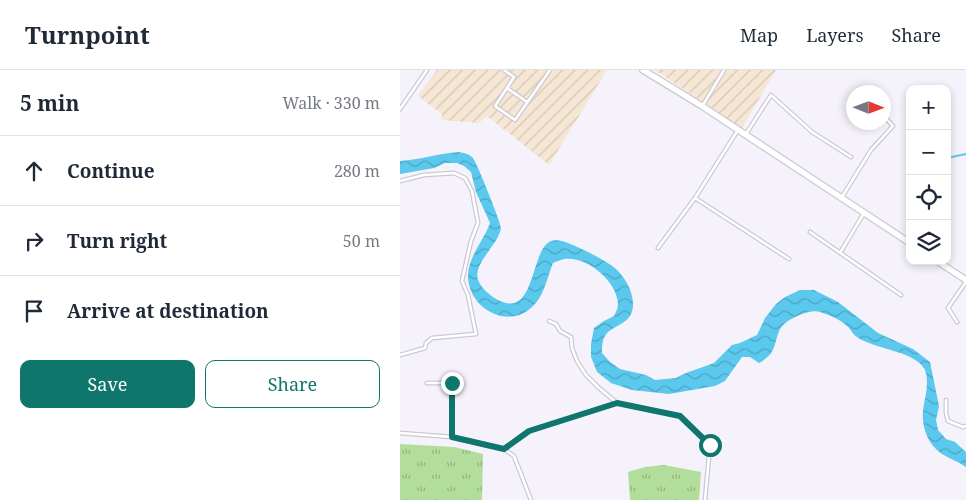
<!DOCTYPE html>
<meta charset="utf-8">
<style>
body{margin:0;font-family:"Noto Serif",serif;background:#f2f2f3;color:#1f2937}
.controls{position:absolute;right:15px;top:15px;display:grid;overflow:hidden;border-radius:10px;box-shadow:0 2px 8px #0003}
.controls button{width:45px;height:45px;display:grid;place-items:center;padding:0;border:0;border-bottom:1px solid #e0e1e3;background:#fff;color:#1f2937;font:25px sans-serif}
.compass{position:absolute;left:446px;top:15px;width:45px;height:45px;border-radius:50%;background:#fff;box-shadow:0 2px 8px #0003;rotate:91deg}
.stop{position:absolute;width:15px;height:15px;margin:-11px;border:4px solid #0f766e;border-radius:50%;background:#fff}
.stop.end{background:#0f766e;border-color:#fff;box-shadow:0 1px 5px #0008}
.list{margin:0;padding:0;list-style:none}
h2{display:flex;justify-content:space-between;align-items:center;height:65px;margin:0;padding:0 20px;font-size:21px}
h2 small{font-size:16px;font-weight:400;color:#747a83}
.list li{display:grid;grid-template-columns:32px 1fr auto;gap:15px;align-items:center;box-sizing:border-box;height:70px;padding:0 20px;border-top:1px solid #e0e1e3}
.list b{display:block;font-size:19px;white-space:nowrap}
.list em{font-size:16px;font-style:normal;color:#747a83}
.actions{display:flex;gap:10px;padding:15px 20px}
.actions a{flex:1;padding:11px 0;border:1px solid #0f766e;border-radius:10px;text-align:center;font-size:18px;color:#0f766e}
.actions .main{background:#0f766e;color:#fff}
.icon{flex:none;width:28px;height:28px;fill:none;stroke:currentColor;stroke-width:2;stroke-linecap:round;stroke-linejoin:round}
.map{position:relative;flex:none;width:566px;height:430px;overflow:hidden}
header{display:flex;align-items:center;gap:30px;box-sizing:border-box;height:70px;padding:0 25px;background:#fff;border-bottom:1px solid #e0e1e3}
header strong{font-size:24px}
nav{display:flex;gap:28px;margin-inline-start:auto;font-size:18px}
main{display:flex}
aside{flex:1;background:#fff}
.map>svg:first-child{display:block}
</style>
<header>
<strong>Turnpoint</strong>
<nav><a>Map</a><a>Layers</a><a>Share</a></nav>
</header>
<main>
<aside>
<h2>5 min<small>Walk · 330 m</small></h2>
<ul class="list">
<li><svg class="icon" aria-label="ahead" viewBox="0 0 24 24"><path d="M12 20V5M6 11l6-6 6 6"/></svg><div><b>Continue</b></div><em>280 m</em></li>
<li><svg class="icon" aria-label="right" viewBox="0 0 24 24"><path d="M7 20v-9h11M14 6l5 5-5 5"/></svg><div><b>Turn right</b></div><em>50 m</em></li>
<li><svg class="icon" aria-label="arrive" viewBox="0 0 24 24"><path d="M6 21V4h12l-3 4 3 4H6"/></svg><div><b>Arrive at destination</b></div></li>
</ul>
<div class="actions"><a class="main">Save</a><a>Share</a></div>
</aside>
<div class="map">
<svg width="566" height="430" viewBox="0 0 566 430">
<defs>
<pattern id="industrial-furrows" width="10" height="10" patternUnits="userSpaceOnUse" patternTransform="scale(1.25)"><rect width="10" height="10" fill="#f6e7d4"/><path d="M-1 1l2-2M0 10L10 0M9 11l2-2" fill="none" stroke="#d4c7b7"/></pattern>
<pattern id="grass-tufts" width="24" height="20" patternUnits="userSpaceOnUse" patternTransform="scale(1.25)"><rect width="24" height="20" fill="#b3dd9a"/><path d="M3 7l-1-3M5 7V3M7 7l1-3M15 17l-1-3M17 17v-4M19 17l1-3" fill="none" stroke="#93b47f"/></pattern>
<pattern id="water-waves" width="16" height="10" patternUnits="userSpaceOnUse" patternTransform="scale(1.25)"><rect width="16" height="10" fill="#5bc9ee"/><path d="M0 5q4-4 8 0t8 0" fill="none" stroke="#4ca4c2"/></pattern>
</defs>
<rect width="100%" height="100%" fill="#f5f2fb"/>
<path fill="url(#industrial-furrows)" d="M37 0H207L149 95 87 46 79 53 41 50 42 44 18 26Z
M255 0H376L342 58Z"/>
<path fill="url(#grass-tufts)" d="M0 374 54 377 83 384 82 430H0Z
M264 395 301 402 299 430H230L228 402 245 397Z"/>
<path fill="url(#water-waves)" d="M59 82C65 83 69 84 73 88 77 93 101 153 101 158 99 175 70 195 79 212 83 220 91 226 98 230 136 250 130 179 151 171 154 170 159 170 162 171 174 174 207 191 216 199 225 207 234 223 233 236 232 256 210 254 204 268 202 272 202 279 202 283L210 292 220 299 246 305 255 310 276 308 286 303 314 293 332 275 340 273 357 265 365 248 376 234 385 227 400 220H414L438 232 478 263 513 279 530 292 539 336 536 350 538 360 546 369 555 372 566 382V397C559 392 550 389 542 384 526 373 520 353 524 334 526 324 529 311 525 300 516 281 473 279 457 267 453 265 451 259 447 256 439 249 430 245 420 242 415 240 407 242 402 244 394 247 384 252 380 259 373 275 377 283 359 293L350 287H342L325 311 315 316 269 324 232 320 211 313 197 302 191 287V274L194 258 204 251 214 246C216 242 218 238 218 234 217 211 187 186 164 189 160 190 156 192 153 193 147 208 144 227 131 238 106 260 68 237 68 206 68 187 84 170 90 153L76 122 71 102 64 96 57 93H45L34 98 0 104V91C20 90 39 83 59 82Z"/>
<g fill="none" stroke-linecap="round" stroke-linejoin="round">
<path stroke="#5bc9ee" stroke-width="2" d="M547 88 566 84"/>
<g stroke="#ccc9d2" stroke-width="5">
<path id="lane" d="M104 0 114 7 107 18
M127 32 107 18 95 36 115 50 150 0
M303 35 324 0
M0 39 27 0
M449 41 453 37
M346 64 371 25 412 62 451 87
M0 111 24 105 54 103 65 108 72 121 78 153 71 171 62 211 68 225 76 264 32 268 26 273 25 278 0 285
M442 127 471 80 493 56 483 45
M295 128 389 189
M410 162 501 225
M258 178 295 128 338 60
M440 183 464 143
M149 251 156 254 160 261 171 267 172 278 177 291 186 305 198 317 217 333 279 346 310 375 305 430
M557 252 548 238 566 212
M27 313H52V367
M546 330V343L548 351 563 357 566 356
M0 363 52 367 104 379 129 361 217 333
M104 379 114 386 131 430"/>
</g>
<g stroke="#ccc9d2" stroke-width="8">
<path id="street" d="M243 0 302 36 510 173
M537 191 566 210"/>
</g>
<use href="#lane" stroke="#fff" stroke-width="2.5"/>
<use href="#street" stroke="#fff" stroke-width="5.5"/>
</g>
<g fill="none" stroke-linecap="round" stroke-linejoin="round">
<path stroke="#0f766e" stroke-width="6" d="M52 313V367L104 379 129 361 217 333 280 346 310 375"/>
</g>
</svg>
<div class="controls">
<button>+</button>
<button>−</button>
<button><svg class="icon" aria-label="locate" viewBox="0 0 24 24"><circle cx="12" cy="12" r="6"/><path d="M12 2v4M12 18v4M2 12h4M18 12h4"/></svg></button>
<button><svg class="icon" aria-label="layers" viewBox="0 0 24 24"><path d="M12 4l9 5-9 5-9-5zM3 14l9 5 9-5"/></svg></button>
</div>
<svg class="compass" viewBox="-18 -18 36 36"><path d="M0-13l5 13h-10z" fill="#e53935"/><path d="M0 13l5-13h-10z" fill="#747a83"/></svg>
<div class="stop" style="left:310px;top:375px"></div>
<div class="stop end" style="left:52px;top:313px"></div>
</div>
</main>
